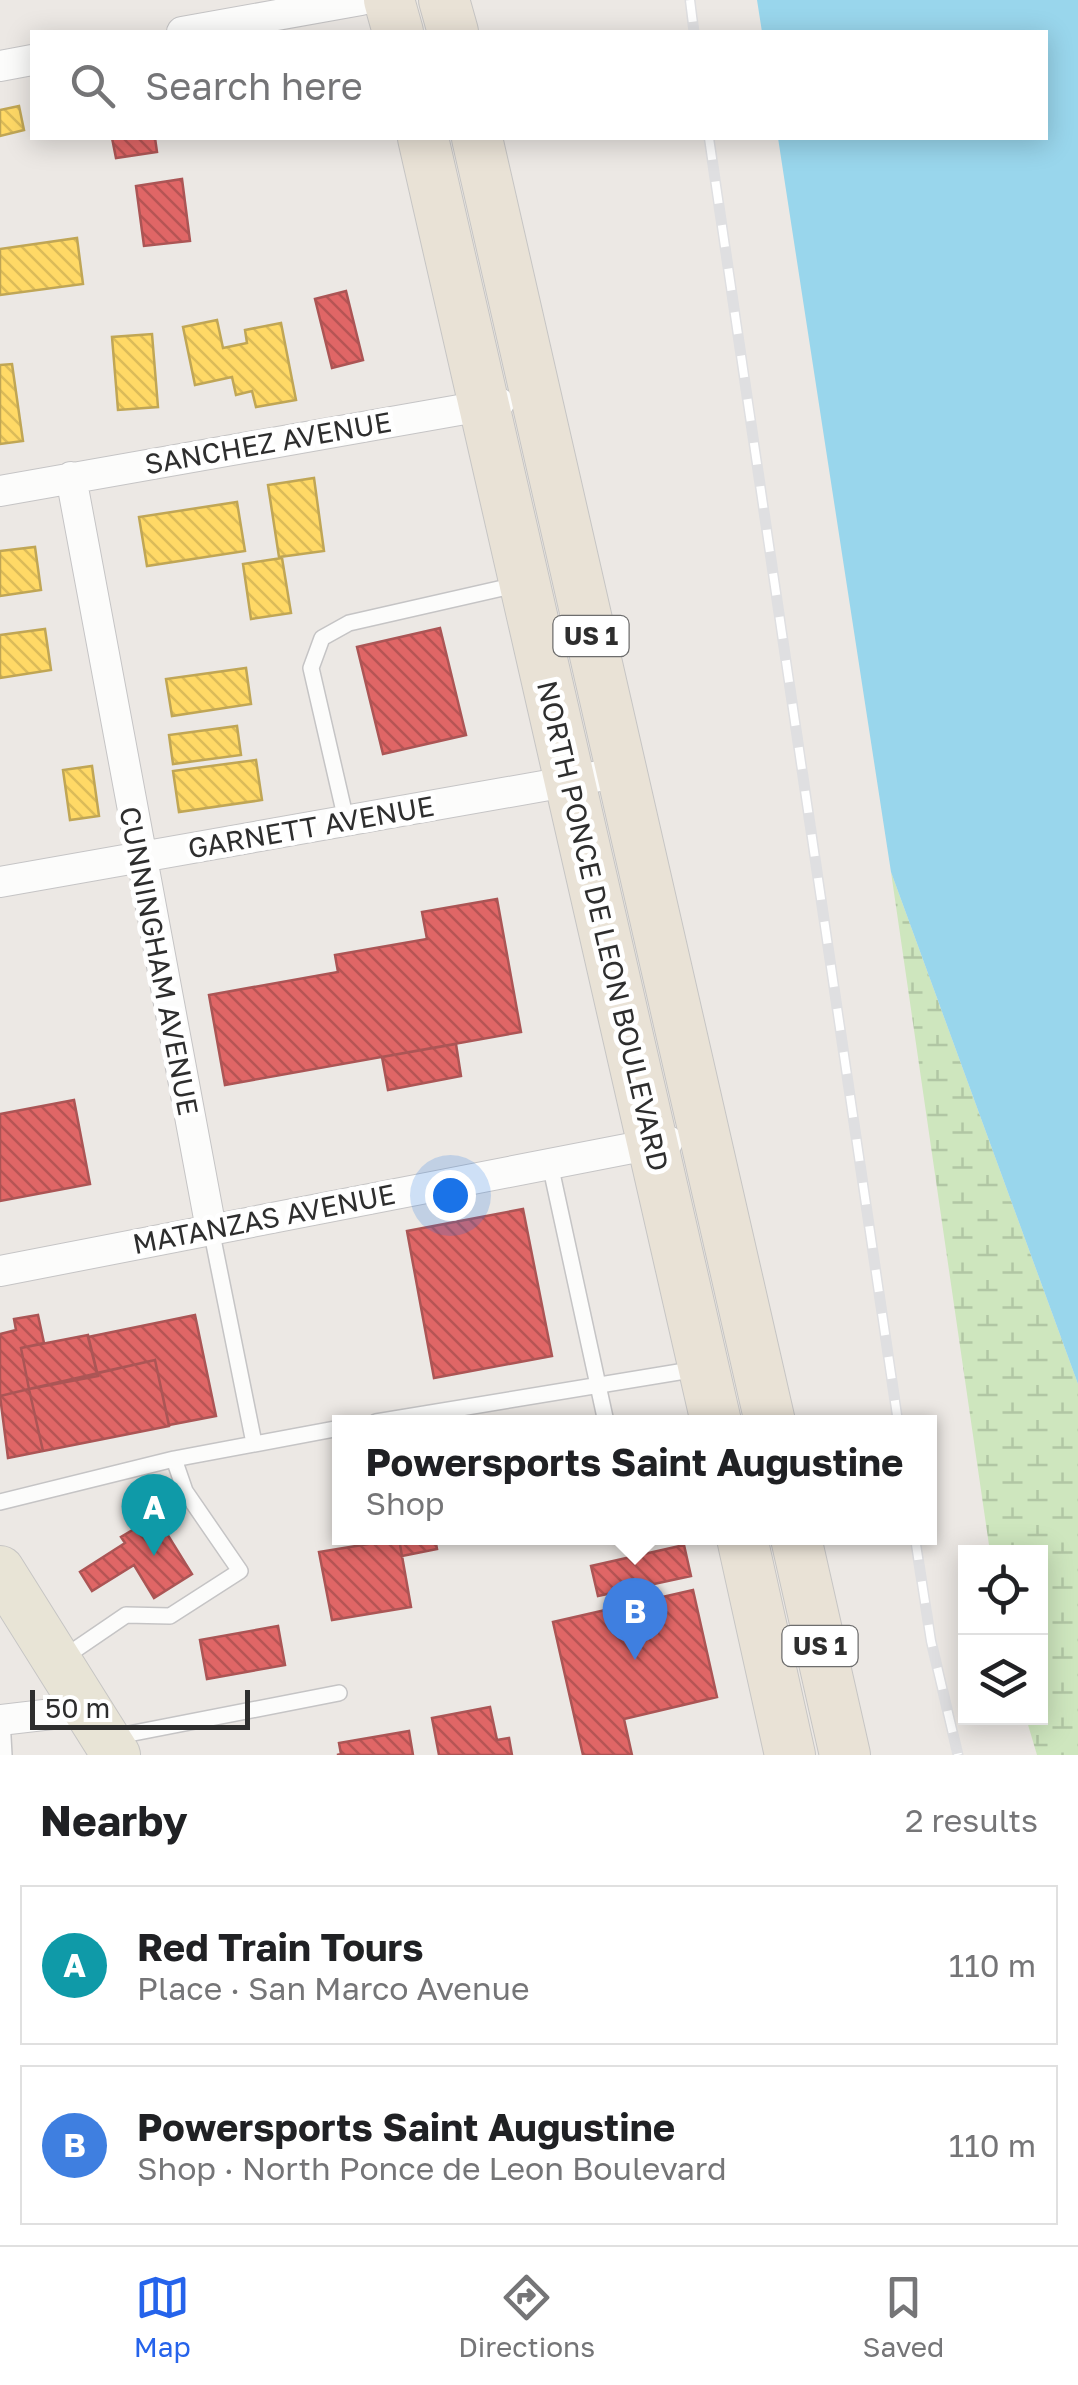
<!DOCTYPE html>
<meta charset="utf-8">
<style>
body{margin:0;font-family:"Golos Text",sans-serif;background:#f2f2f2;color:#202124}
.controls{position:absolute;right:30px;bottom:30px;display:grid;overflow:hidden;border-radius:0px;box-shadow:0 5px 25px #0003}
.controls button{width:90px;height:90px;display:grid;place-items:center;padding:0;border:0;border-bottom:2px solid #e0e0e0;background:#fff;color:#202124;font:50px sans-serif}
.scale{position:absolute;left:30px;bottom:25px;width:220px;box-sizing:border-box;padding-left:10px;border:5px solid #2e2e2e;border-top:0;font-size:28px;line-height:35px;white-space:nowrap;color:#2e2e2e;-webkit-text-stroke:8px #fff;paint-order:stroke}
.you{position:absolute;left:450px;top:1195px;width:35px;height:35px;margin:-25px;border:8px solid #fff;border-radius:50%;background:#1a73e8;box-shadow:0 0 0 15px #1a73e833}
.badge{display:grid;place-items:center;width:65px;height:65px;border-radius:50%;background:#2563eb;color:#fff;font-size:32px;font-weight:700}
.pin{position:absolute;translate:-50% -82px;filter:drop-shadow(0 2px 5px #0008)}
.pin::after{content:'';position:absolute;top:52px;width:35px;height:30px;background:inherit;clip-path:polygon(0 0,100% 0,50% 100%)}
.popup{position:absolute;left:332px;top:1415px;width:605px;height:130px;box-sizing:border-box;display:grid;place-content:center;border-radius:0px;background:#fff;filter:drop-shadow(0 2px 8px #0005);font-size:32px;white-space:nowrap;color:#757577}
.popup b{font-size:38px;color:#202124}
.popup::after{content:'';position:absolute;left:50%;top:100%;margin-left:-20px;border:20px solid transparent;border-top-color:#fff}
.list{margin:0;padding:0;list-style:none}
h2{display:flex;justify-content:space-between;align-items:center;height:130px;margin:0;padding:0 40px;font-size:42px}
h2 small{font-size:32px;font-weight:400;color:#757577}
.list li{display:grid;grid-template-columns:65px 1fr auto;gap:30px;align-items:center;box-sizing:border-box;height:160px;margin:0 20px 20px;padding:0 20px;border:2px solid #e0e0e0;border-radius:0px}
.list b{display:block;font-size:38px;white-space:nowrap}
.list p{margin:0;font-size:32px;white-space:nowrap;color:#757577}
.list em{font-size:32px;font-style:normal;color:#757577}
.icon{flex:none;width:55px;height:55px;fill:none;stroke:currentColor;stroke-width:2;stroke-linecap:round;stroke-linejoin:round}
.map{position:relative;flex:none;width:1078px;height:1755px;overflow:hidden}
.search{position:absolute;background:#fff;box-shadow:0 5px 25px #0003;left:30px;right:30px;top:30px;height:110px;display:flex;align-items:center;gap:25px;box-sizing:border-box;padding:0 35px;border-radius:0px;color:#757577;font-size:38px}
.sheet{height:490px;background:#fff}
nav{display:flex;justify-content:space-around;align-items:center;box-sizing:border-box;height:140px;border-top:2px solid #e0e0e0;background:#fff;font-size:28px;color:#757577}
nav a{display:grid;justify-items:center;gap:5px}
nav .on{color:#2563eb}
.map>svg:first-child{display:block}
</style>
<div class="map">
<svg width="1078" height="1755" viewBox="0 0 1078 1755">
<defs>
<pattern id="wetland-marsh" width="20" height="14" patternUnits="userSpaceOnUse" patternTransform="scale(2.5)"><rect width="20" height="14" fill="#cee6be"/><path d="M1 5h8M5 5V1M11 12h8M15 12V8" fill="none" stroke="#b1c6a4"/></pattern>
<pattern id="homes-back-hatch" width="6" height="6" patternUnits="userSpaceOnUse" patternTransform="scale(2.5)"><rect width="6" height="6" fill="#ffd966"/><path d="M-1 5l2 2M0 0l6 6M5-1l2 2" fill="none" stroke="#dbbb59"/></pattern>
<pattern id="shops-back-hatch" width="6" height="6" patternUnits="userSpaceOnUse" patternTransform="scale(2.5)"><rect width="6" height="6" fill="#e06666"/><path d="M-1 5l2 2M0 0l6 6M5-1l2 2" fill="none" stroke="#b65454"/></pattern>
</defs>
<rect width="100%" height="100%" fill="#ece8e4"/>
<path fill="url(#wetland-marsh)" d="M891 872 1078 1384V1755H1037L1026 1718H1040V1552H990Z"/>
<path fill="#99d6ec" d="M757 0H1078V1384L891 872 778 138H1046V32H762Z"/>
<path fill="url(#homes-back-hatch)" stroke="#c0a655" stroke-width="2.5" d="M19 106 24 130 0 136V110Z
M77 238 83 284 0 295V249Z
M217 320 223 348 247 343 245 330 281 323 296 400 256 407 252 391 236 395 232 377 195 385 183 327Z
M152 334 158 407 118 410 112 337Z
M12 364 23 441 0 444V365Z
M314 478 324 551 279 557 268 485Z
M237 502 245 551 147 566 139 517Z
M35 547 41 590 0 596V551Z
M282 558 291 613 251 619 243 564Z
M45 629 51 670 0 678V635Z
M246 668 251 704 172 716 166 679Z
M237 726 241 755 173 764 169 735Z
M256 760 262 800 179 812 173 771Z
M92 766 99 816 70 820 63 770Z"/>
<path fill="url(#shops-back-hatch)" stroke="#ab5555" stroke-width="2.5" d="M112 138H155L157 152 116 158Z
M182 179 190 241 144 246 136 186Z
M346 291 363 360 332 368 315 299Z
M440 628 466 735 383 754 357 647Z
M497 899 521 1032 225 1085 209 995 338 972 335 955 427 939 422 912Z
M456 1044 461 1076 388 1090 382 1057Z
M74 1100 90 1184 0 1201V1114Z
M523 1209 552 1356 434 1378 407 1231Z
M38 1315 44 1343 21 1348 29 1389 0 1396V1334L16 1330 14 1319Z
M195 1315 216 1416 169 1425 155 1360 97 1373 88 1337Z
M88 1335 98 1376 29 1389 21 1348Z
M155 1360 169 1426 43 1451 29 1389Z
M29 1389 43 1451 8 1458 0 1396Z
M156 1516 192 1574 154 1598 134 1565 92 1591 80 1572 125 1543 121 1537Z
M380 1538H435L437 1549 402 1556 399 1539 381 1541Z
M399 1539 411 1607 332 1620 319 1552Z
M684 1545 691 1576 598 1596 591 1566Z
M693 1590 717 1697 624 1719 632 1755H583L553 1622Z
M278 1626 285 1665 207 1679 200 1640Z
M490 1707 497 1740 509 1738 512 1755H439L432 1718Z
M409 1731 413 1755H337L341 1754 339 1743Z"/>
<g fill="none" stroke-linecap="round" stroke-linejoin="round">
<g stroke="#c5c4c5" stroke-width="18">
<path id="service" d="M346 820 311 668 322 638 349 623 516 585
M550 1164 606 1422
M211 1229 254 1443
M376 1422 697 1369
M0 1502 174 1459 340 1428
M63 1658 126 1615 170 1616 240 1571 185 1491 174 1459
M2 1719 4 1755
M113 1737 339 1693"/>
</g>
<g stroke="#c5c4c5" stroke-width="32">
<path id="minor" d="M182 32 361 0
M0 66 32 60
M71 477 211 1229
M0 491 499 403
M0 882 622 772
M0 1271 668 1141
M0 1720 87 1710"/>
</g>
<g stroke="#c6c5c4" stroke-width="50">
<path id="primary" d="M0 1570 116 1755"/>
</g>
<g stroke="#c6c5c4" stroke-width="52">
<path id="trunk" d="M389 0 398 32
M444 0 453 32
M423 138 716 1422
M477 138 770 1422
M742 1538 790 1755
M796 1538 845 1755"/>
</g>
<use href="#service" stroke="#fcfcfb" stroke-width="15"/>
<use href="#minor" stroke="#fcfcfb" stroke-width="30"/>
<use href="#primary" stroke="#e8e4d6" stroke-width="48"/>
<use href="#trunk" stroke="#e9e2d6" stroke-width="50"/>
<g stroke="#dfdfe1" stroke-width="11">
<path id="rail" d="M690 0 694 32
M709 138 898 1422
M915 1538 931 1641 958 1755"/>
</g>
<use href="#rail" stroke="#fff" stroke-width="8" stroke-dasharray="22" stroke-linecap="butt"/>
</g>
<g text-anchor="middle" stroke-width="10" stroke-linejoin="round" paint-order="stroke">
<g fill="#fff" stroke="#6d6d6d" stroke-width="2.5">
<rect x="553.5" y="616" width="75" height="40" rx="8"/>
<rect x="782.5" y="1626" width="75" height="40" rx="8"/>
</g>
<g font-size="25" font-weight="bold" fill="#2e2e2e">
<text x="591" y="645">US 1</text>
<text x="820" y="1655">US 1</text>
</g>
<g font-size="28" fill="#2e2e2e" stroke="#fff">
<text transform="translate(268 443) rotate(-10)" y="10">SANCHEZ AVENUE</text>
<text transform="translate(311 827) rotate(-10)" y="10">GARNETT AVENUE</text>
<text transform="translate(603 926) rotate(77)" y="10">NORTH PONCE DE LEON BOULEVARD</text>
<text transform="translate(159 961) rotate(79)" y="10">CUNNINGHAM AVENUE</text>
<text transform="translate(264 1219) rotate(-11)" y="10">MATANZAS AVENUE</text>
</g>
</g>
</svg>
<div class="controls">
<button><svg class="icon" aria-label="locate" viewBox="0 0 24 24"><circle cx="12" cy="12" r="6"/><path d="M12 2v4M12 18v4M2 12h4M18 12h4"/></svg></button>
<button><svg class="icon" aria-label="layers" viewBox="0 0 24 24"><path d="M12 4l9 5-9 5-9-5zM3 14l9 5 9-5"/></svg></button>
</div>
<div class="scale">50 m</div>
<div class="you"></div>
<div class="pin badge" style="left:154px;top:1556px;background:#0f9aa8">A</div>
<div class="pin badge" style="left:635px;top:1660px;background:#3f7fe0">B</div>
<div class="popup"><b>Powersports Saint Augustine</b>Shop</div>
<div class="search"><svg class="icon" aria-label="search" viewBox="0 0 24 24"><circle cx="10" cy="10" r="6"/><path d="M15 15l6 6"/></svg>Search here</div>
</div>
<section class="sheet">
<h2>Nearby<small>2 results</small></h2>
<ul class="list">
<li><span class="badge" style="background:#0f9aa8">A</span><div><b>Red Train Tours</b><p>Place · San Marco Avenue</p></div><em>110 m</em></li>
<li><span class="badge" style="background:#3f7fe0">B</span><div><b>Powersports Saint Augustine</b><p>Shop · North Ponce de Leon Boulevard</p></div><em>110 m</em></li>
</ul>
</section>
<nav>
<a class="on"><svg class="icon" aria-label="map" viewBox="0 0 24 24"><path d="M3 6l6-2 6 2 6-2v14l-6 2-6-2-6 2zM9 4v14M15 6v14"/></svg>Map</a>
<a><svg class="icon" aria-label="directions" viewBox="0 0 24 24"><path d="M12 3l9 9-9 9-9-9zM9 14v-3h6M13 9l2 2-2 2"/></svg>Directions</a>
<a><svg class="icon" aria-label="saved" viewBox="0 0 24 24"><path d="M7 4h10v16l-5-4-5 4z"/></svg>Saved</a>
</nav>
